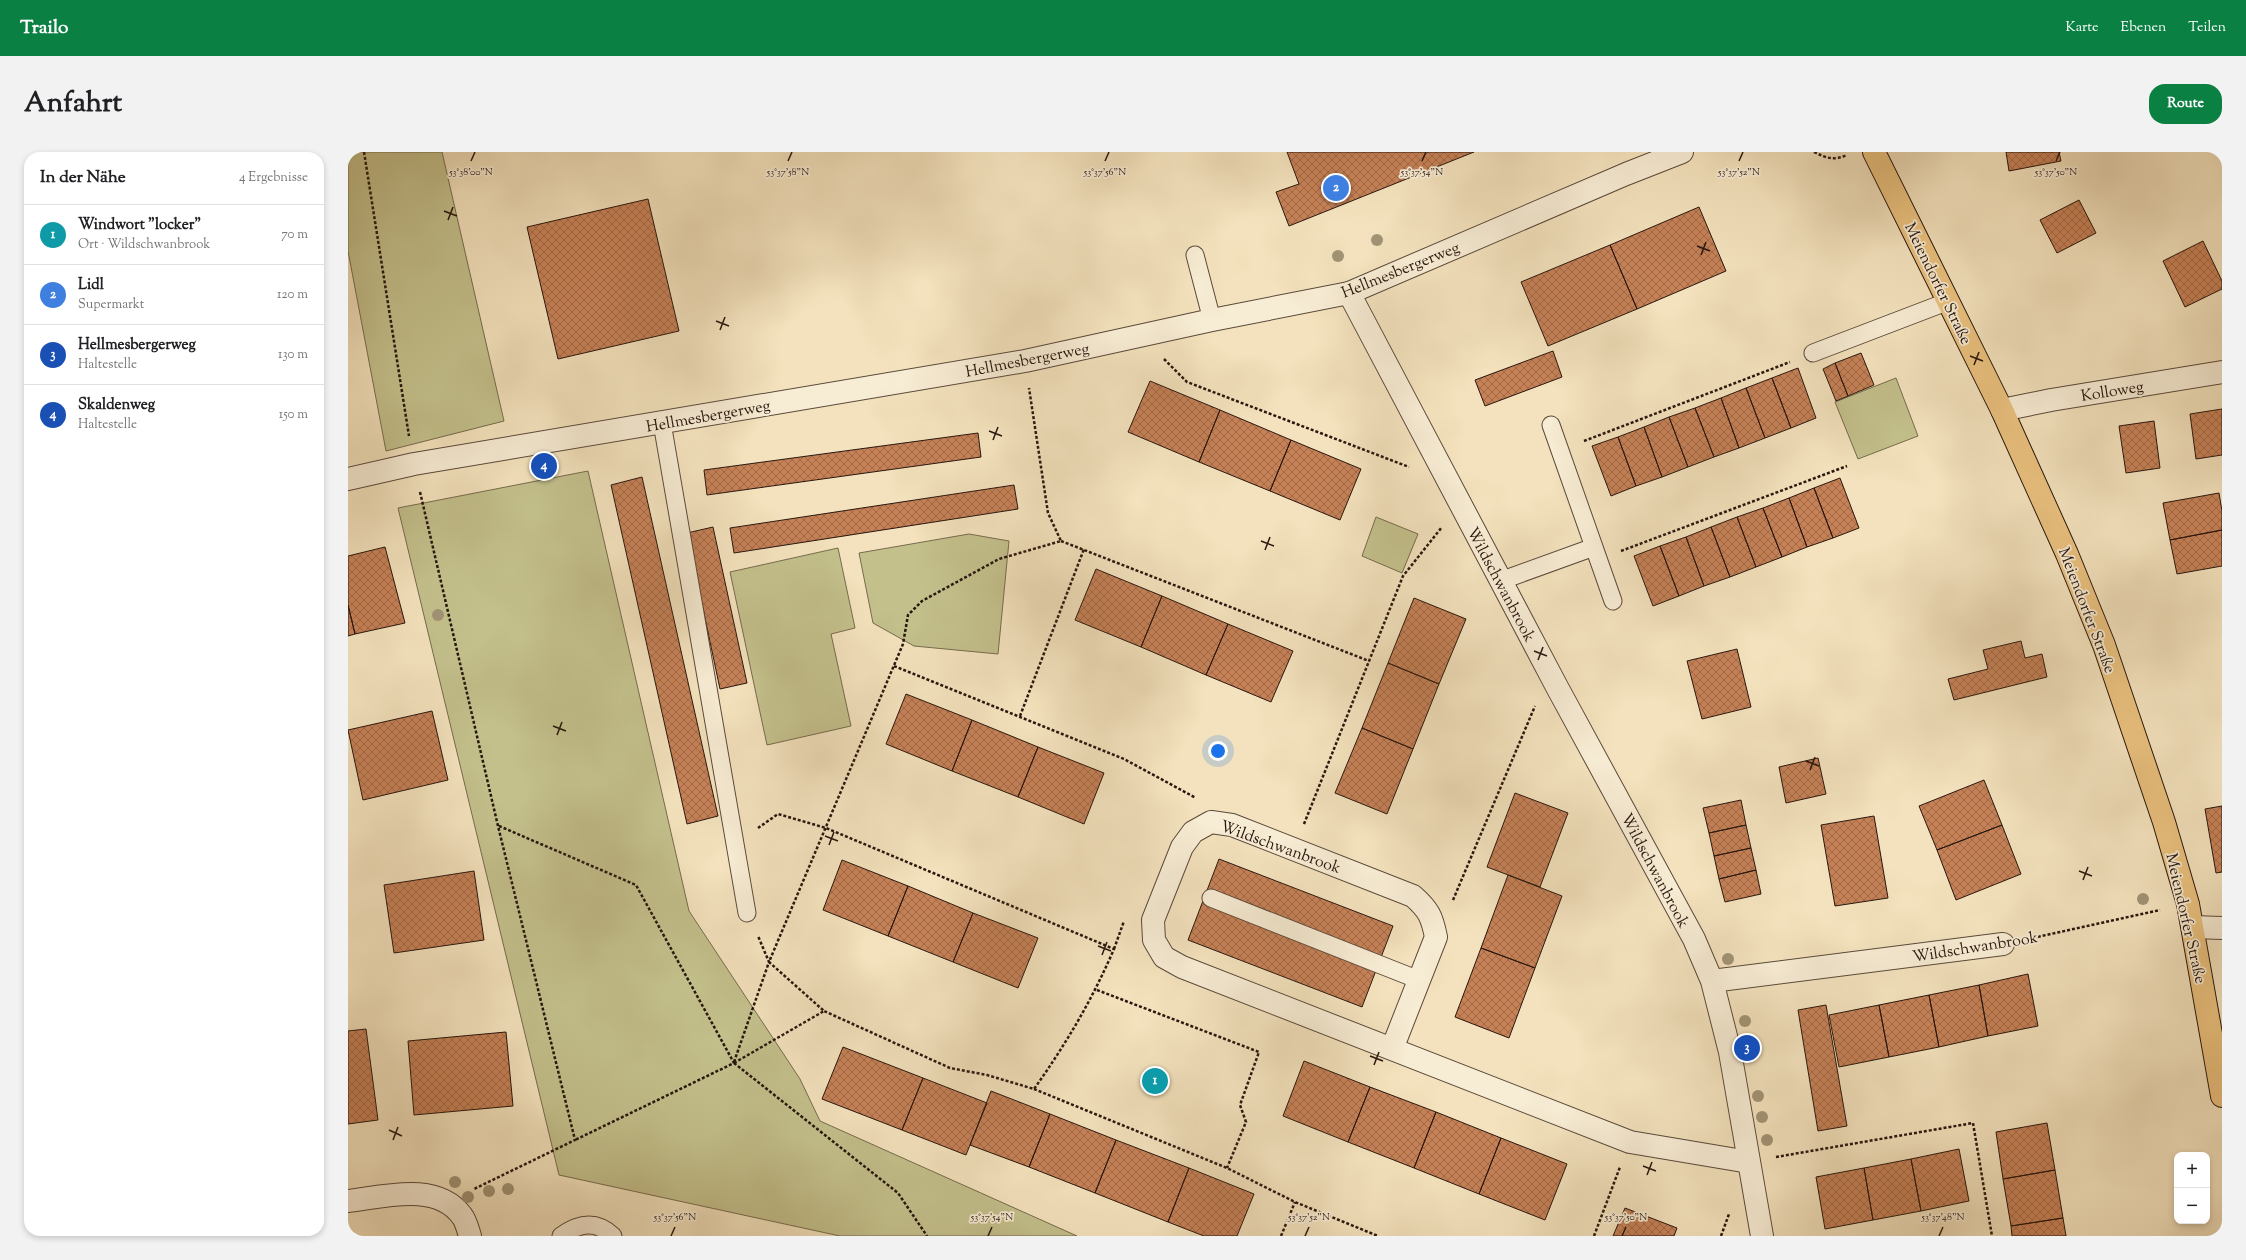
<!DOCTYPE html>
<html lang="de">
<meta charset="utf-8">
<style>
body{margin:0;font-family:"Sorts Mill Goudy",serif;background:#f2f2f2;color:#202124}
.controls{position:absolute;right:12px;bottom:12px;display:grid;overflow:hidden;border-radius:8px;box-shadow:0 2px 6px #0003}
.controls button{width:36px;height:36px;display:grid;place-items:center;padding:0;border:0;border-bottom:1px solid #e0e0e0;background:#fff;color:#202124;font:20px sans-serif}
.you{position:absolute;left:870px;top:599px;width:14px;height:14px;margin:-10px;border:3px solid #fff;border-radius:50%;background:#1a73e8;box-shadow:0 0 0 6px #1a73e833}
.badge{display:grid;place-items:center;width:26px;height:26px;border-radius:50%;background:#0b8043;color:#fff;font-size:13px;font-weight:700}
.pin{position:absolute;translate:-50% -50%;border:2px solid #fff;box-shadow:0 1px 4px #0006}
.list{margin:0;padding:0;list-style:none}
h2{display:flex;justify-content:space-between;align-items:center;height:52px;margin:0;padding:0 16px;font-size:17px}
h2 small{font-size:13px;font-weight:400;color:#757577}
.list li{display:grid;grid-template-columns:26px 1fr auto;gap:12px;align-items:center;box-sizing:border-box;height:60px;padding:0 16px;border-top:1px solid #e0e0e0}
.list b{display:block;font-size:15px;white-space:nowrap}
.list p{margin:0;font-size:13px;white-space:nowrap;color:#757577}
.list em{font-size:13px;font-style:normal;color:#757577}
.map{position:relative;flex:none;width:1874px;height:1084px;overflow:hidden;border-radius:16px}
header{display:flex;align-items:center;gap:24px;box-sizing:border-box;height:56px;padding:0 20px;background:#0b8043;color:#fff}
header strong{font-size:19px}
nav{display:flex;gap:22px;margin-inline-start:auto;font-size:14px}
.intro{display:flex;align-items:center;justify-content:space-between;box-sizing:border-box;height:96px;padding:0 24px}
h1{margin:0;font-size:28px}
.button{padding:10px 18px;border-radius:16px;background:#0b8043;color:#fff;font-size:14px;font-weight:700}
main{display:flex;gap:24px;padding:0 24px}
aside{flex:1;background:#fff;border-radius:16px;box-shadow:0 2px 6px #0003}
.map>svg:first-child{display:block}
</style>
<header>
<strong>Trailo</strong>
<nav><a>Karte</a><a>Ebenen</a><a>Teilen</a></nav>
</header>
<div class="intro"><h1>Anfahrt</h1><a class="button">Route</a></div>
<main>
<aside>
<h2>In der Nähe<small>4 Ergebnisse</small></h2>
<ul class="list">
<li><span class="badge" style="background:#0f9aa8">1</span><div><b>Windwort &quot;locker&quot;</b><p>Ort · Wildschwanbrook</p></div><em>70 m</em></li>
<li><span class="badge" style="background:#3f7fe0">2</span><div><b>Lidl</b><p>Supermarkt</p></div><em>120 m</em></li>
<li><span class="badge" style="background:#1a4fb4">3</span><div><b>Hellmesbergerweg</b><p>Haltestelle</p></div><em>130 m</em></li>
<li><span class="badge" style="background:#1a4fb4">4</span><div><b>Skaldenweg</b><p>Haltestelle</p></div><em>150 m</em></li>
</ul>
</aside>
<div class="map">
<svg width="1874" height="1084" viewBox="0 0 1874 1084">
<defs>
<pattern id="building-cross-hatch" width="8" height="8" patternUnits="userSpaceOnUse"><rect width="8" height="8" fill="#c68157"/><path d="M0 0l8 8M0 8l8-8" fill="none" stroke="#a16946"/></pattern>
</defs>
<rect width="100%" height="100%" fill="#f3e2bd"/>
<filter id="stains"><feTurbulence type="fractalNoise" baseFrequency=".005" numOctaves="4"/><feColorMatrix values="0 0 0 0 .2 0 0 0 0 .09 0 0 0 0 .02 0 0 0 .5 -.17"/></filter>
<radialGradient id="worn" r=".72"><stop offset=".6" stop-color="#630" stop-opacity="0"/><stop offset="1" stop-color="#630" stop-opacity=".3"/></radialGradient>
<path fill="#c3c08c" stroke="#766b4d" d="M0 0H94L156 269 38 299 0 99Z
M1548 226 1570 284 1510 307 1487 250Z
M240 319 341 759 452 927 472 969 729 1084H492L211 1023 50 356Z
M1028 365 1070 382 1054 421 1014 404Z
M621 382 661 389 650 502 566 494 525 471 511 401Z
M490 396 507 476 483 482 503 574 419 593 382 420Z"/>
<path fill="url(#building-cross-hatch)" stroke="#28160e" d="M939 0H1126L941 74 928 40 951 32Z
M1658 0H1711L1713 9 1661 19Z
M300 47 331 179 210 207 179 75Z
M1731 48 1748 81 1709 101 1692 68Z
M1351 55 1378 119 1289 157 1262 93Z
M1855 89 1874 129V137L1837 155 1815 109Z
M1262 93 1289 157 1200 194 1173 130Z
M1205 199 1214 225 1137 254 1127 228Z
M1513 201 1526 233 1500 244 1487 211Z
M1487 211 1500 244 1488 249 1475 217Z
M1450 216 1468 266 1443 276 1424 226Z
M1424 226 1443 276 1417 286 1398 236Z
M802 229 872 258 851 310 780 280Z
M1398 236 1417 286 1391 296 1373 246Z
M1373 246 1391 296 1366 305 1347 256Z
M1347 256 1366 305 1340 315 1321 265Z
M1874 257V303L1848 307 1842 262Z
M872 258 943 288 922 339 851 310Z
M1321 265 1340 315 1314 325 1296 275Z
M1806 269 1812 316 1778 321 1771 274Z
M1296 275 1314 325 1288 334 1270 285Z
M630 281 633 305 359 343 356 318Z
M1270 285 1288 334 1263 344 1244 294Z
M943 288 1013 317 992 368 922 339Z
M294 325 370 664 339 672 263 333Z
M1492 326 1511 376 1485 386 1466 336Z
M666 333 670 357 386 401 382 376Z
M1466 336 1485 386 1459 395 1441 346Z
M1871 341 1874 359V378L1822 388 1815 351Z
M1441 346 1459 395 1434 405 1415 356Z
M1415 356 1434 405 1408 415 1389 365Z
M1389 365 1408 415 1382 425 1363 375Z
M365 375 399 531 372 537 339 381Z
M1363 375 1382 425 1356 434 1338 385Z
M1874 378V414L1829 422 1822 388Z
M1338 385 1356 434 1331 444 1312 394Z
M1312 394 1331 444 1305 454 1286 404Z
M37 395 57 471 7 482 0 453V404Z
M748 417 814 444 793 495 727 468Z
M814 444 880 472 858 523 793 495Z
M1066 446 1118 467 1091 532 1040 511Z
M0 453 7 482 0 484Z
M880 472 945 499 923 550 858 523Z
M1673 489 1677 506 1694 502 1699 525 1606 548 1600 527 1640 517 1635 498Z
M1389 497 1403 555 1354 567 1339 509Z
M1040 511 1091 532 1065 597 1014 576Z
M558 542 624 568 604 619 538 592Z
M84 559 100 628 15 648 0 578Z
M624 568 690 595 670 645 604 619Z
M1014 576 1065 597 1039 662 987 641Z
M690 595 756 621 736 672 670 645Z
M1470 606 1478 642 1438 651 1431 615Z
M1636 628 1654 673 1589 698 1571 654Z
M1167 641 1220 661 1192 735 1139 715Z
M1393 648 1398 673 1361 681 1355 656Z
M1874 654V720L1868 721 1857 657Z
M1526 664 1540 746 1487 754 1473 673Z
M1398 673 1403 696 1366 704 1361 681Z
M1654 673 1673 722 1608 748 1589 698Z
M1403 696 1408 718 1371 727 1366 704Z
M871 707 1045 774 1014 855 840 788Z
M494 708 560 734 540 784 475 758Z
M1408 718 1413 742 1377 750 1371 727Z
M126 719 136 788 46 801 36 733Z
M1160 723 1214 744 1187 816 1133 796Z
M560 734 625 761 605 810 540 784Z
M625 761 690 786 670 836 605 810Z
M1133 796 1187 816 1161 886 1107 865Z
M1680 822 1690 874 1640 884 1631 833Z
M1631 833 1640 884 1591 895 1581 843Z
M1581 843 1591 895 1541 905 1531 853Z
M1478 853 1499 974 1470 979 1450 858Z
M1531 853 1541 905 1491 915 1481 863Z
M18 877 30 968 0 972V879Z
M158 880 165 954 66 963 60 889Z
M495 895 575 926 554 978 474 947Z
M956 909 1022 935 1000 990 935 964Z
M575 926 639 951 618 1003 554 978Z
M1022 935 1088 960 1066 1016 1000 990Z
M643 939 702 962 681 1015 622 993Z
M1088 960 1153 986 1131 1042 1066 1016Z
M702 962 768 988 747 1041 681 1015Z
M1699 971 1707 1018 1655 1027 1648 980Z
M1153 986 1219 1012 1197 1068 1131 1042Z
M768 988 841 1016 820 1070 747 1041Z
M1611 997 1621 1049 1573 1059 1563 1007Z
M1563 1007 1573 1059 1525 1068 1516 1016Z
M841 1016 906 1042 889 1084H856L820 1070Z
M1516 1016 1525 1068 1477 1077 1468 1025Z
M1707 1018 1715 1066 1663 1074 1655 1027Z
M1277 1056 1329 1076 1326 1084H1265Z
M1715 1066 1718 1084H1664L1663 1074Z"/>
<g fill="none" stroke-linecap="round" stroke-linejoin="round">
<g stroke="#5b493a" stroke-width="19">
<path id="service" d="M847 103 864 168
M1465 201 1601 149
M314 271 399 761
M1203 273 1265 449
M1152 429 1246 395
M863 746 1071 828
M213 1084C231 1071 248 1068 265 1084"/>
</g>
<g stroke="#5b493a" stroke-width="24">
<path id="minor" d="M1001 141 1209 535 1346 787 1364 829 1382 900 1414 1084
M1654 258 1703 248 1874 220
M1845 775 1874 776
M1364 829 1655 792
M1044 897 1088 785C1084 765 1081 758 1065 744L884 673 863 670 845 680 834 695 805 768 806 788 816 805 834 815 1282 990 1401 1010
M0 1049C35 1045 89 1029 114 1064 118 1069 120 1078 122 1084"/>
</g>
<g stroke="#5b493a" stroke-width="24">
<path id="tertiary" d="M0 327 66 312 677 209 864 168 1001 141 1278 22 1334 0"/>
</g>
<g stroke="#28160e" stroke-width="24">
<path id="primary" d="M1526 0 1654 258 1719 402 1756 493 1816 670 1840 752 1874 944"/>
</g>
<path stroke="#28160e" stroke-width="2.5" stroke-dasharray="3 2" stroke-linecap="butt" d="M16 0 61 284
M1466 0C1478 6 1486 9 1499 3
M816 207 839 230 1061 315
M1236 289 1442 210
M72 340 150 674 227 988 126 1037
M713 389 1021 509
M1273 399 1499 314
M546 514 776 607 848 646
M672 564 736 397
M956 672 1055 424 1094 375
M151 674 288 733 386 911 227 988
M410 676 430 662 478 676 766 797C744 848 718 892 686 937L639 923 602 916 476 859
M1105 748 1187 554
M1680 787 1812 758
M766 797 776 769
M749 838 911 900 892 953 898 970 879 1016
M386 910 421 810 410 784
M386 911 476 859 421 810 555 492 560 463 574 449 651 407 713 389 700 361 681 236
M386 911 550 1041 579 1084
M686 937 879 1016 947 1050 1030 1084
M1428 1005 1625 971 1644 1084
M933 1084 947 1050
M1246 1084 1272 1015
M1373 1084 1381 1062"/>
<use href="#service" stroke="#f7ecd4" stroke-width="17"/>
<use href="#minor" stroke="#f7ecd4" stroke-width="22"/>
<use href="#tertiary" stroke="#f7ecd4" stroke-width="22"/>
<use href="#primary" stroke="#eac17e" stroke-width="22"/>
</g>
<g fill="#a19375">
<circle cx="1029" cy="88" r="6"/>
<circle cx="990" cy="104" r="6"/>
<circle cx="90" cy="463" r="6"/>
<circle cx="1795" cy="747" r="6"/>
<circle cx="1380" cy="807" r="6"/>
<circle cx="1397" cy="869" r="6"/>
<circle cx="1410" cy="944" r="6"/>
<circle cx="1414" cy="965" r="6"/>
<circle cx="1419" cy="988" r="6"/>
<circle cx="107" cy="1030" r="6"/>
<circle cx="160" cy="1037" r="6"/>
<circle cx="141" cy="1039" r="6"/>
<circle cx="120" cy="1045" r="6"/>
</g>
<path fill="none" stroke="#28160e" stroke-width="1.5" d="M123 9 127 0M440 9 444 0M757 9 761 0M1074 9 1078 0M1391 9 1395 0M1708 9 1712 0M96 59 109 64M100 68 105 55M1349 94 1362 99M1353 103 1358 90M368 169 381 174M372 178 377 165M1622 204 1635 209M1626 213 1631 200M641 279 654 284M645 288 650 275M913 389 926 394M917 398 922 385M1186 499 1199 504M1190 508 1195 495M205 574 218 579M209 583 214 570M1458 609 1471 614M1462 618 1467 605M477 684 490 689M481 693 486 680M1731 719 1744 724M1735 728 1740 715M750 794 763 799M754 803 759 790M1022 904 1035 909M1026 913 1031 900M41 978 54 984M45 988 50 975M1295 1014 1308 1019M1299 1023 1304 1010M323 1084 327 1075M640 1084 644 1075M957 1084 961 1075M1274 1084 1278 1075M1591 1084 1595 1075"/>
<g text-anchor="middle" stroke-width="3.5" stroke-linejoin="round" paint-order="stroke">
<g font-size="16" fill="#28160e" stroke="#f7ecd4">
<text transform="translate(1052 117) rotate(-22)" y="6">Hellmesbergerweg</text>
<text transform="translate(1591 131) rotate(64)" y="6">Meiendorfer Straße</text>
<text transform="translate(679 207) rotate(-11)" y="6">Hellmesbergerweg</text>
<text transform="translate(1764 238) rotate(-9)" y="6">Kolloweg</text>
<text transform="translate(360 263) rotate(-10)" y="6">Hellmesbergerweg</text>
<text transform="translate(1154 432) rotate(62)" y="6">Wildschwanbrook</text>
<text transform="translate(1740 458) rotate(69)" y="6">Meiendorfer Straße</text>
<text transform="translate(933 694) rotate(20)" y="6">Wildschwanbrook</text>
<text transform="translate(1308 718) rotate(62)" y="6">Wildschwanbrook</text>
<text transform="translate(1839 766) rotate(77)" y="6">Meiendorfer Straße</text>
<text transform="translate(1627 794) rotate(-9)" y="6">Wildschwanbrook</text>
</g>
</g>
<g font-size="10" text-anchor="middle" fill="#28160e" stroke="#f7ecd4" stroke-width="3.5" stroke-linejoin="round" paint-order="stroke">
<text x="123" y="23">53°38'00"N</text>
<text x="440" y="23">53°37'58"N</text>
<text x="757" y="23">53°37'56"N</text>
<text x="1074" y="23">53°37'54"N</text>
<text x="1391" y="23">53°37'52"N</text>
<text x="1708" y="23">53°37'50"N</text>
<text x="327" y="1068">53°37'56"N</text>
<text x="644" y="1068">53°37'54"N</text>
<text x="961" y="1068">53°37'52"N</text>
<text x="1278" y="1068">53°37'50"N</text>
<text x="1595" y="1068">53°37'48"N</text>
</g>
<rect width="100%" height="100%" filter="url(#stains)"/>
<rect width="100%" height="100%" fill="url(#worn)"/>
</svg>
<div class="controls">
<button>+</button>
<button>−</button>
</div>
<div class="you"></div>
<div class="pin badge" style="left:807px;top:929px;background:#0f9aa8">1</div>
<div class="pin badge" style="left:988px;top:36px;background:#3f7fe0">2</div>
<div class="pin badge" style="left:1399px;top:896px;background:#1a4fb4">3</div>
<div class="pin badge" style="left:196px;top:314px;background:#1a4fb4">4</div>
</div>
</main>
